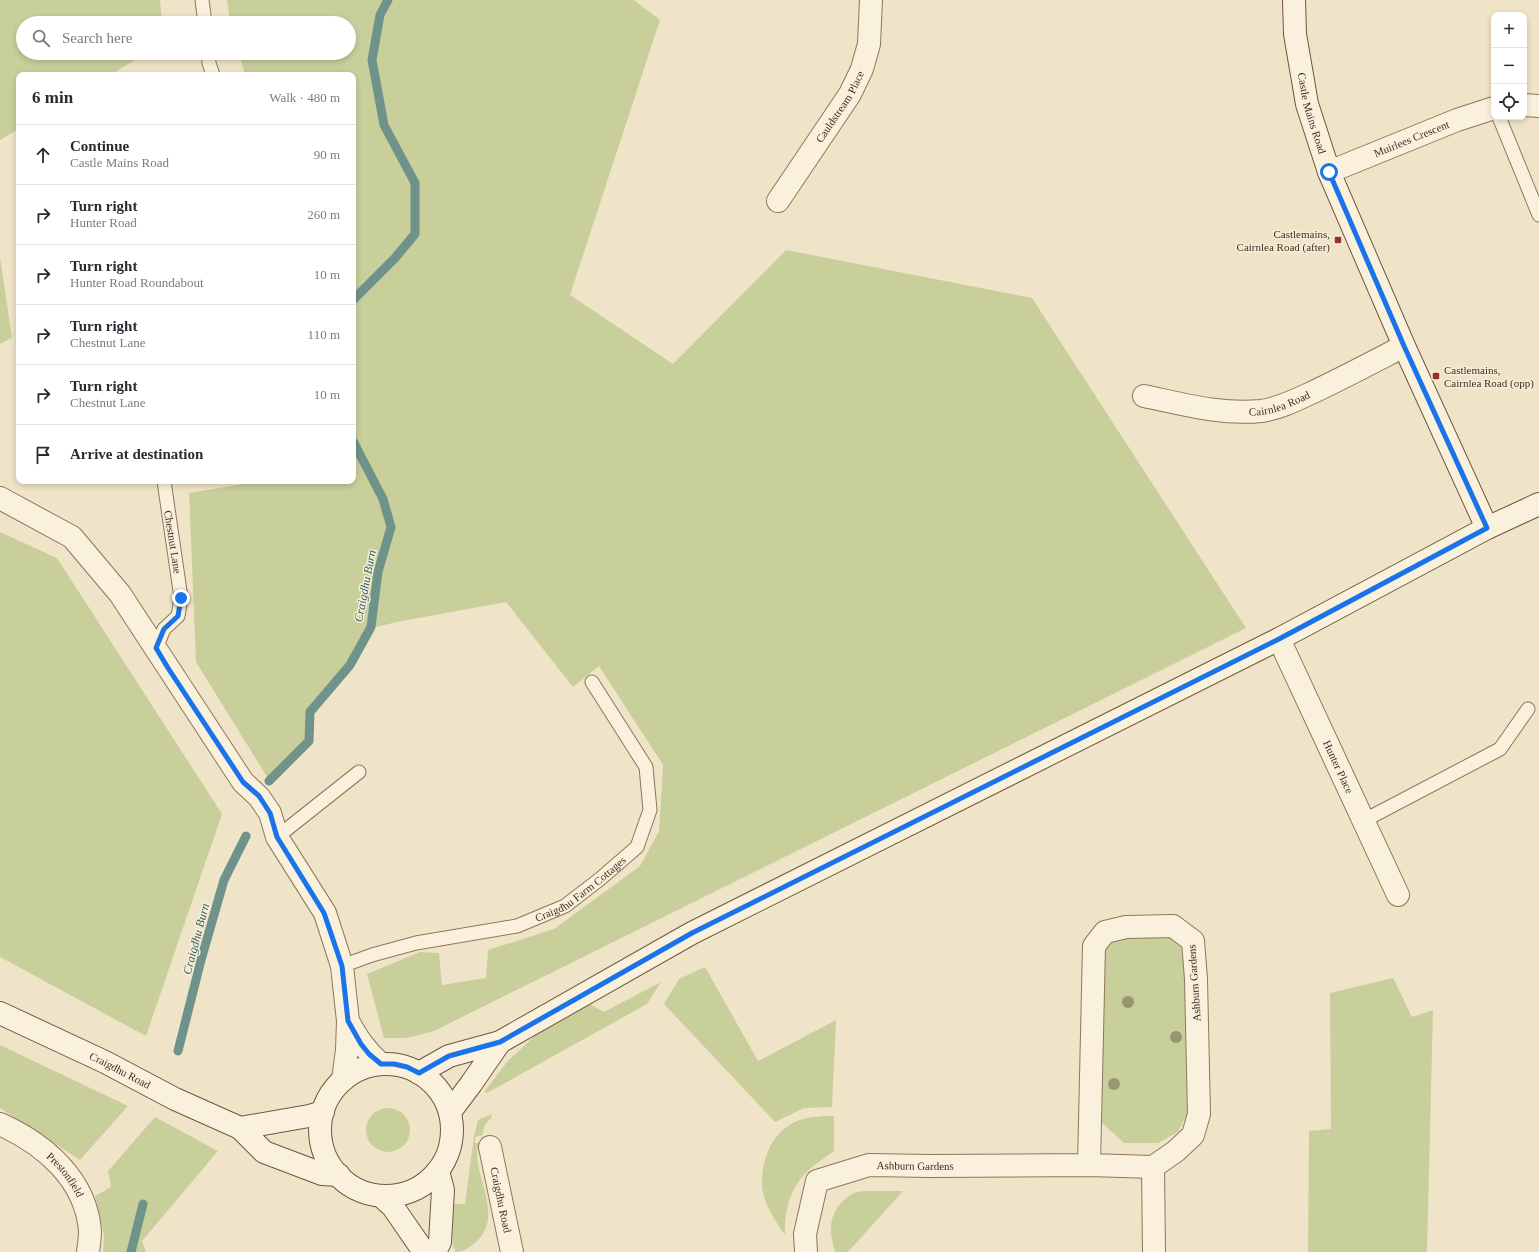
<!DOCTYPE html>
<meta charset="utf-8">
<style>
body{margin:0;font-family:Georgia,serif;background:#f2f2f3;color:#2b2b33}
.controls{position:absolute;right:12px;top:12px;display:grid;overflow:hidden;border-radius:8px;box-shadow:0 2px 6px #0003}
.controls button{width:36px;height:36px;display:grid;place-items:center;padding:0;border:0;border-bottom:1px solid #e1e1e2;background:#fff;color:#2b2b33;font:20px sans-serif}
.stop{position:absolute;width:12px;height:12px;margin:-9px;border:3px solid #1a73e8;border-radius:50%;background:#fff}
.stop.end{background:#1a73e8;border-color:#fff;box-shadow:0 1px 4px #0008}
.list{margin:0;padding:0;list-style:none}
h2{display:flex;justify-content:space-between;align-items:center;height:52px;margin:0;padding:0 16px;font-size:17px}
h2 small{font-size:13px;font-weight:400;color:#7c7c81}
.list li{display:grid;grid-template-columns:26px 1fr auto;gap:12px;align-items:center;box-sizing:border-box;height:60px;padding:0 16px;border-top:1px solid #e1e1e2}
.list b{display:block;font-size:15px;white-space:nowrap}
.list p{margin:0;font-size:13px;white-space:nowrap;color:#7c7c81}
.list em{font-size:13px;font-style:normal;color:#7c7c81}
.icon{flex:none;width:22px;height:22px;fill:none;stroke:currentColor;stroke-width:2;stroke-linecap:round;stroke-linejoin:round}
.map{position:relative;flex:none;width:1539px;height:1252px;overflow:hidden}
.search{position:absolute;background:#fff;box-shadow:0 2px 6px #0003;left:16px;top:16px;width:340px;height:44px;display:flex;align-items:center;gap:10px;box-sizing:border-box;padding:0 14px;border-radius:22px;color:#7c7c81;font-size:15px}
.panel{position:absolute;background:#fff;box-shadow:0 2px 6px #0003;left:16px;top:72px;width:340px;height:412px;border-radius:8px}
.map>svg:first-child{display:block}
</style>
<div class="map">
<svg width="1539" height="1252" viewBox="0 0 1539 1252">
<rect width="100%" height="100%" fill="#f0e4c8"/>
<path fill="#c9cf9b" d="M0 0H160L162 23H23V53H147L110 75H19V129L0 140Z
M227 0H634L660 20 570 295 673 364 786 250 1032 298 1246 628 434 1031 407 1038H384L367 974 420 952 439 953 442 985 486 978 488 950 554 929 640 866 659 831 663 765 599 666 573 687 506 602 402 621 366 629 344 676 311 712 310 742 269 780 196 662 189 493 262 481H353V75H245L239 53H349V23H230Z
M0 257 12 338 0 344Z
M0 532 57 558 222 814 146 1036 0 957Z
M1162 936 1178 940 1186 957 1187 1114 1178 1132 1158 1143H1124L1102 1123V961L1109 943 1124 939Z
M705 967 758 1061 836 1020 832 1107 804 1108 775 1122 664 1004 679 979Z
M1393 978 1412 1017 1433 1010 1427 1252H1308L1309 1131 1331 1129 1330 993Z
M661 982 647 1004 487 1093 484 1092 507 1062 540 1031 588 1003 604 1012Z
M0 1045 128 1106 80 1160 0 1108Z
M366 1130a22 22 0 1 1 44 0a22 22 0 1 1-44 0Z
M492 1114 491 1118 485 1125 482 1135 475 1137V1143H481C479 1146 477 1151 477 1155 478 1183 502 1217 477 1241 471 1247 464 1252 455 1252V1249L453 1247 452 1234 454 1204H465L474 1136 478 1120Z
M823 1116H834V1151C825 1158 810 1167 803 1176 789 1192 784 1214 785 1235 775 1221 763 1203 762 1185 761 1162 771 1134 793 1123 802 1118 813 1117 823 1116Z
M155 1117 218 1151 142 1241 146 1252H103L104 1235 95 1196 111 1187 108 1171Z
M869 1191H903L848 1252H835C833 1245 831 1237 831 1230 830 1214 842 1197 857 1192 861 1191 865 1191 869 1191Z"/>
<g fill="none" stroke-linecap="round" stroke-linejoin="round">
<path stroke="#6f938a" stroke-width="9" d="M353 300 395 258 415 234V183L384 125 372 60 380 15 388 0
M269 781 309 741 310 712 350 665 371 627 378 572 391 527 383 499 353 441
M178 1051 201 960 224 880 246 836
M131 1252 143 1204"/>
<g stroke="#8d765c" stroke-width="15">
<g id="lane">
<path d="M202 0 205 23"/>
<path d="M208 53 209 63 213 75"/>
<path d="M1499 117 1539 215"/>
<path d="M156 648 164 629 178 616 181 598 164 481"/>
<path d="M1363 821 1500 749 1528 709"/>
<path d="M277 837 359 772"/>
<path id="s1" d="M342 966 372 955 416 943 517 926 565 906 600 879 637 847 650 810 646 767 592 682"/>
</g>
</g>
<g stroke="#8d765c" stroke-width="24">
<g id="street">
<path d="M1524 105 1539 106"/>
<path id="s2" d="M1329 172 1457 120 1494 108"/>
<path id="s3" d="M778 201 850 94 862 69 869 44 871 0"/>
<path id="s4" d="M1144 396C1182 404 1221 415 1261 411 1277 409 1294 401 1309 394 1341 379 1373 362 1404 346"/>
<path d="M0 498 72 537 120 594 243 782 259 797 270 813 277 837 325 913 342 966 348 1021 347 1050 343 1080"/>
<path id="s5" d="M1279 639 1398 895"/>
<path d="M348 1021C358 1039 365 1050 381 1064"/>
<path id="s6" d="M0 1124C44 1144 86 1179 90 1231 90 1238 89 1245 88 1252"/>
<path id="s7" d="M490 1147 512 1252"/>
<path d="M1153 1167 1154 1252"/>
<path id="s8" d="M806 1252 805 1234 817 1181 869 1165 930 1166 1089 1165 1153 1167 1176 1151 1193 1135 1199 1114 1196 979 1193 941 1173 926 1126 927 1105 932 1094 946 1089 1165"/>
</g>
</g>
<g stroke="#6f573f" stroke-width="24">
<g id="secondary">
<path id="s9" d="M1294 0 1295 34 1307 104 1329 172 1404 346 1487 528"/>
<path id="s10" d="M0 1013 105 1062 175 1099 240 1128 264 1152 322 1174 339 1175"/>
<circle cx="386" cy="1130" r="66"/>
<path d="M419 1073 449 1056 500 1042 692 933 1279 639 1487 528 1539 504"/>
<path d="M450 1112 471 1084 500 1042"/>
<path d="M240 1128 309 1116 323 1112"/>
<path d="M381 1196 393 1207 424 1252"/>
<path d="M435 1252 440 1242 443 1190 438 1171"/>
</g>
</g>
<use href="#lane" stroke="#faf1dc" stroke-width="13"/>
<use href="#street" stroke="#faf1dc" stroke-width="22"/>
<use href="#secondary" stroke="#faf1dc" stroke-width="22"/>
</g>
<g fill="#96986f">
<circle cx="1128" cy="1002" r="6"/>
<circle cx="1176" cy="1037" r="6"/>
<circle cx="1114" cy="1084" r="6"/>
</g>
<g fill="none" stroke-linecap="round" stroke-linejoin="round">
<path stroke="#1a73e8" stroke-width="5" d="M181 598 178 616 164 629 156 648 168 668 243 782 259 796 270 813 277 837 324 913 342 966 348 1021 361 1044 369 1054 381 1064H394L407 1067 419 1073 449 1056 500 1042 692 933 1279 639 1487 528 1404 346 1329 172"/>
</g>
<g fill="#9e2a2b" stroke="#f7eed8" stroke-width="1.5">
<rect x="1334" y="236" width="8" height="8" rx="2"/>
<rect x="1432" y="372" width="8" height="8" rx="2"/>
</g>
<g text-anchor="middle" stroke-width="3" stroke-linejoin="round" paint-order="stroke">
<g font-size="11" fill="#3d2e20" stroke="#f7eed8">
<text dy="4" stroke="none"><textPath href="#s3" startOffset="113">Cauldstream Place</textPath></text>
<text dy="4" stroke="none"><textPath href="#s9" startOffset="115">Castle Mains Road</textPath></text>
<text dy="4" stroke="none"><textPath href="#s2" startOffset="89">Muirlees Crescent</textPath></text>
<text dy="4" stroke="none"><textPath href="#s4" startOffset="138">Cairnlea Road</textPath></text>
<text transform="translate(173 542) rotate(81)" y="4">Chestnut Lane</text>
<text dy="4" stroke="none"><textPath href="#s5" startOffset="141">Hunter Place</textPath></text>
<text dy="4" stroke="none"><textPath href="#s1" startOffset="254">Craigdhu Farm Cottages</textPath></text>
<text transform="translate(1194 983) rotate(-94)" y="4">Ashburn Gardens</text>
<text dy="4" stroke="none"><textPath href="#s10" startOffset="133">Craigdhu Road</textPath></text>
<text dy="4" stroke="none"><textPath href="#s8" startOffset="173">Ashburn Gardens</textPath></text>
<text dy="4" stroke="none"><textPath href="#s6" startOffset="84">Prestonfield</textPath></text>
<text dy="4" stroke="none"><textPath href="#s7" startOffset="54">Craigdhu Road</textPath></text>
</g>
<g font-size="11" fill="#3d2e20" stroke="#f7eed8" text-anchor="end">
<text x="1330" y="238">Castlemains,<tspan x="1330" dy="13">Cairnlea Road (after)</tspan></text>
<text x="1444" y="374" text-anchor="start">Castlemains,<tspan x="1444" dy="13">Cairnlea Road (opp)</tspan></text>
</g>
<g font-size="12" font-style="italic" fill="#2f5d5a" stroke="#f7eed8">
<text transform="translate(365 586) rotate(-79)" y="4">Craigdhu Burn</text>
<text transform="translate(196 939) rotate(-75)" y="4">Craigdhu Burn</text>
</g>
</g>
</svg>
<div class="controls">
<button>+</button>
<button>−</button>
<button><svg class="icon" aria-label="locate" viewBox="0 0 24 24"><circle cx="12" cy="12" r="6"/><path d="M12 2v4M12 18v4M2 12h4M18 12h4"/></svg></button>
</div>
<div class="stop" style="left:1329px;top:172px"></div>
<div class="stop end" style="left:181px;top:598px"></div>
<div class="search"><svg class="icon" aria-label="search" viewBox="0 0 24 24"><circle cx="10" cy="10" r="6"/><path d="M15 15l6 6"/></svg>Search here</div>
<section class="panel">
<h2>6 min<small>Walk · 480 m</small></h2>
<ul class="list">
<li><svg class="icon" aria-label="ahead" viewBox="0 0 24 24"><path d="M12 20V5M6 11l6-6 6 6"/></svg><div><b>Continue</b><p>Castle Mains Road</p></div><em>90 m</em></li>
<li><svg class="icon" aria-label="right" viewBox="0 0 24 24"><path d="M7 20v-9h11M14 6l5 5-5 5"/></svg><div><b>Turn right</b><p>Hunter Road</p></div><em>260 m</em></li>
<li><svg class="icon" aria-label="right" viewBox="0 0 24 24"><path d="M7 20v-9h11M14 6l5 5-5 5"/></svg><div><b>Turn right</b><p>Hunter Road Roundabout</p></div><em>10 m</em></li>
<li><svg class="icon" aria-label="right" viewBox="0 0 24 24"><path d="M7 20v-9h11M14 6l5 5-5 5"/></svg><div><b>Turn right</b><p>Chestnut Lane</p></div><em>110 m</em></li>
<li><svg class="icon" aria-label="right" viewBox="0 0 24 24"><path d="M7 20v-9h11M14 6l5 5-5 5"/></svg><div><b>Turn right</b><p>Chestnut Lane</p></div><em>10 m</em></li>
<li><svg class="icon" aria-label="arrive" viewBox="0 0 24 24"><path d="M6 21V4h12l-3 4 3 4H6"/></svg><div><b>Arrive at destination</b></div></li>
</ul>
</section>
</div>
